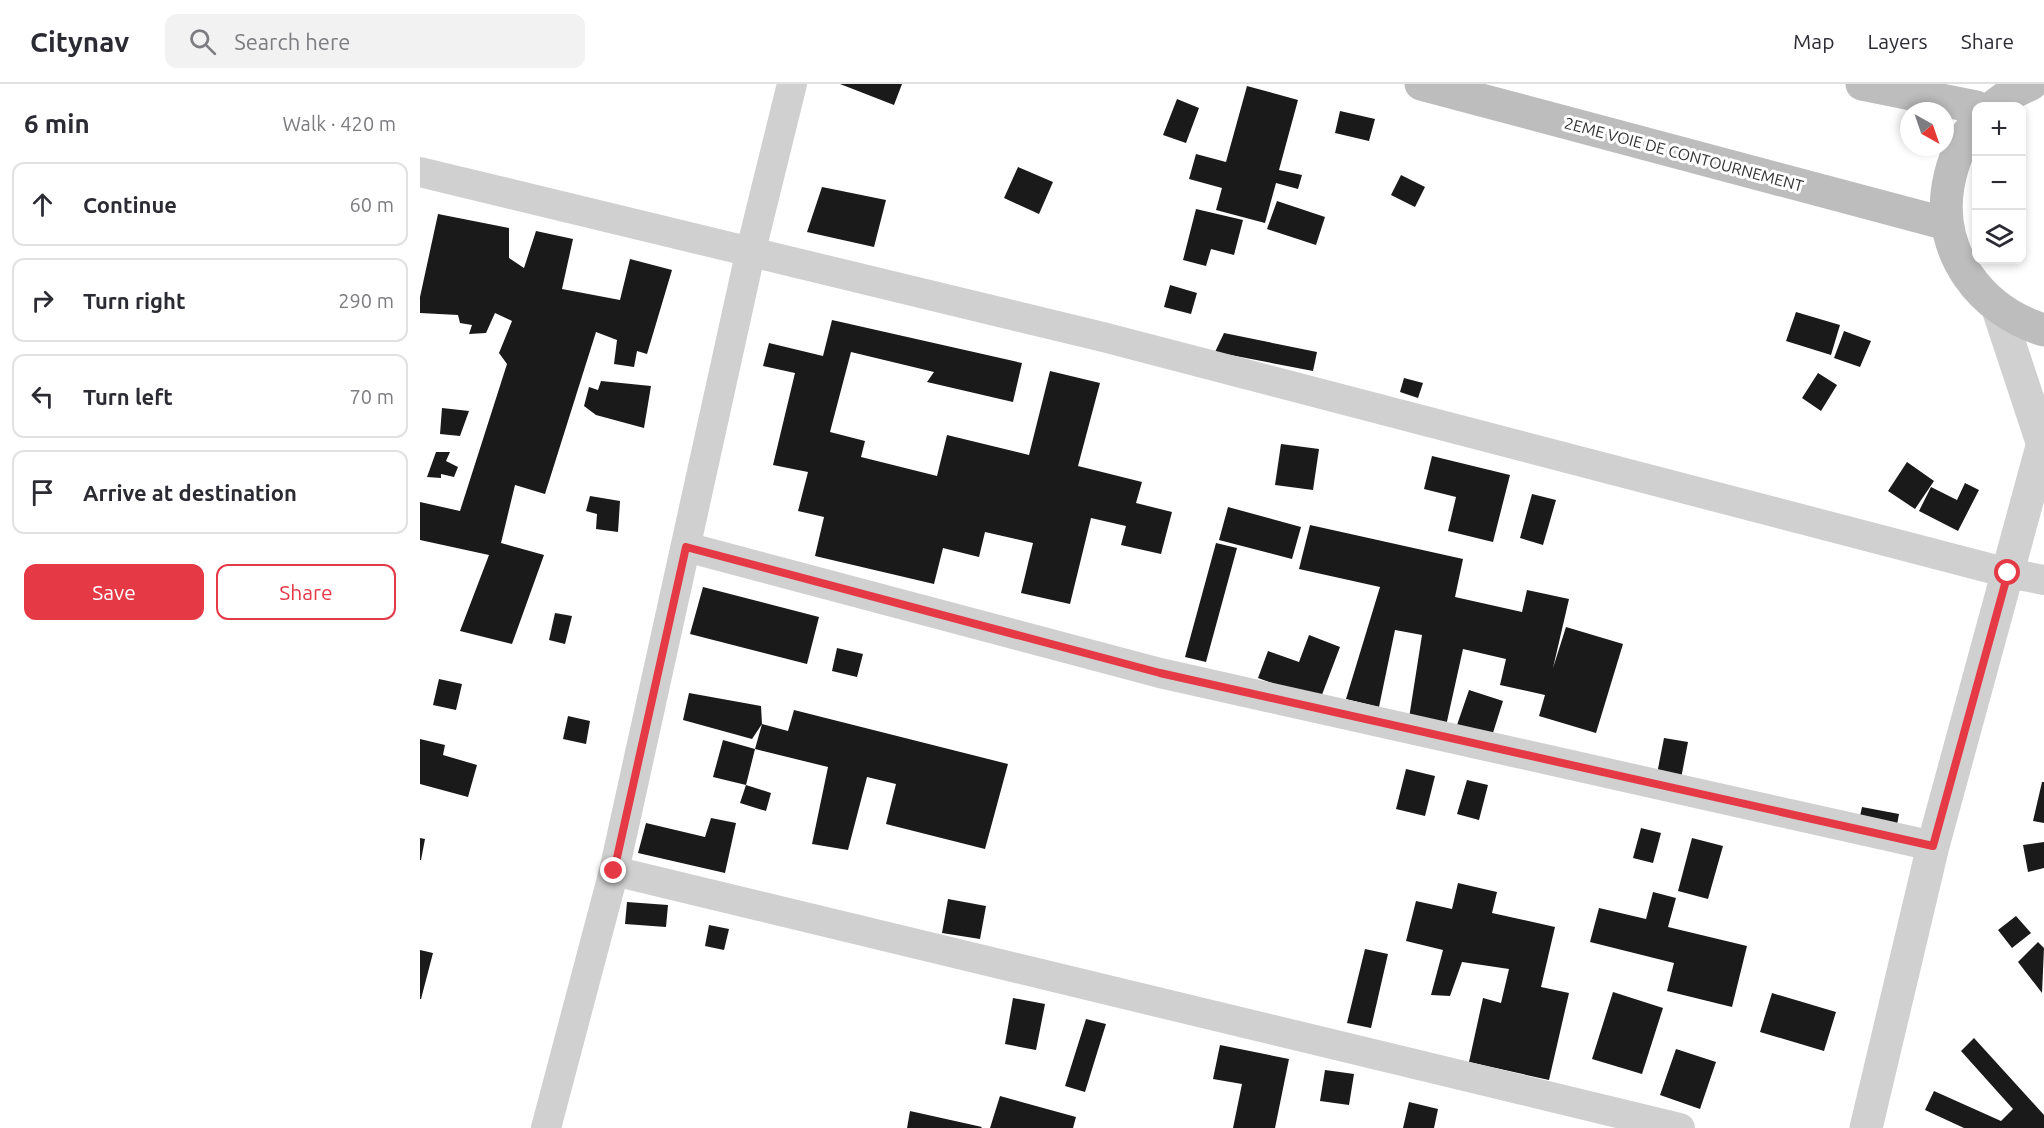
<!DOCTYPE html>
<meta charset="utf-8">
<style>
body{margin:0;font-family:Ubuntu,sans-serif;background:#f2f2f3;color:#2b2b33}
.controls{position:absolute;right:18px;top:18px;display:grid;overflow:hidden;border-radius:12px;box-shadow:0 3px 9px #0003}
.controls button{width:54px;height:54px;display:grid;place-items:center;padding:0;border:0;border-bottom:2px solid #e1e1e2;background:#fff;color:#2b2b33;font:30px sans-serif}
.compass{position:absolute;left:1480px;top:18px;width:54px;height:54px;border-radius:50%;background:#fff;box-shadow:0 3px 9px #0003;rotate:140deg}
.stop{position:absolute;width:18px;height:18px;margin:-14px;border:4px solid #e63946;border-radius:50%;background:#fff}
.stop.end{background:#e63946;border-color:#fff;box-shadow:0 2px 6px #0008}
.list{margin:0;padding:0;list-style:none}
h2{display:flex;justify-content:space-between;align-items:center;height:78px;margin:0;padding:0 24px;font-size:26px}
h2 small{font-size:20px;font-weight:400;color:#7c7c81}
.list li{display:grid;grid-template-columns:39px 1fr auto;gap:18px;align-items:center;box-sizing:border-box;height:84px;margin:0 12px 12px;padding:0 12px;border:2px solid #e1e1e2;border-radius:12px}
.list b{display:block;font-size:22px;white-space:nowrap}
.list em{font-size:20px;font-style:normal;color:#7c7c81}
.actions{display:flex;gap:12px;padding:18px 24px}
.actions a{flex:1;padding:14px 0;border:2px solid #e63946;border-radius:12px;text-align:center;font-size:21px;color:#e63946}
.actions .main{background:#e63946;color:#fff}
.icon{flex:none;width:33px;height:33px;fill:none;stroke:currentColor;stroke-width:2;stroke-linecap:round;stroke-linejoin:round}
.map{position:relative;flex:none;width:1624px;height:1044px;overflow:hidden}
header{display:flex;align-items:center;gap:36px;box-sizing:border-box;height:84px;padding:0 30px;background:#fff;border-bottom:2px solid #e1e1e2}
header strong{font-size:28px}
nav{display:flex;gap:33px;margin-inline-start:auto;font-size:21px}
.search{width:420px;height:54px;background:#f2f2f3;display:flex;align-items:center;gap:15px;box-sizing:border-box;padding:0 21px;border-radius:12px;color:#7c7c81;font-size:22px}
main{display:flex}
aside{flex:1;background:#fff}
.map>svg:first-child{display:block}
</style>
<header>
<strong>Citynav</strong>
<div class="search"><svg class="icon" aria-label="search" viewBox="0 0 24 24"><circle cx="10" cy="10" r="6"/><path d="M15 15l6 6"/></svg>Search here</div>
<nav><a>Map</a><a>Layers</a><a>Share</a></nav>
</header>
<main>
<aside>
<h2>6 min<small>Walk · 420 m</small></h2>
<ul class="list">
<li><svg class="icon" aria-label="ahead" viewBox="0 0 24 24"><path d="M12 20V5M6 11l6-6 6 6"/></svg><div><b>Continue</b></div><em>60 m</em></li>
<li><svg class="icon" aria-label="right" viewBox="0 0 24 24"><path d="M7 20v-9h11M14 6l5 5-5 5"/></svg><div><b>Turn right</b></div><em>290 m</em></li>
<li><svg class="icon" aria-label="left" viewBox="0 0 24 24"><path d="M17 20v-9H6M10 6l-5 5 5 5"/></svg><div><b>Turn left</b></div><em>70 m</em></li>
<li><svg class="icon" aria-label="arrive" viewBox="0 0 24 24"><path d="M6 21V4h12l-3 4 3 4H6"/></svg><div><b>Arrive at destination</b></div></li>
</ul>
<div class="actions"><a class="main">Save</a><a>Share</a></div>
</aside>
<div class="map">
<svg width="1624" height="1044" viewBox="0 0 1624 1044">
<rect width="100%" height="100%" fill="#fff"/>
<path fill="#1a1a1a" d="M420 0H482L474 21Z
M827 2 878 16 859 86 882 91 878 105 856 99 845 139 796 126 802 104 769 95 776 70 806 78Z
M757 15 779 24 766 59 743 51Z
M920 27 955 35 949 57 915 49Z
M598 83 633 98 619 130 584 114Z
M981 91 1005 103 995 123 971 111Z
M402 103 466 116 454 163 387 148Z
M857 117 905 133 896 161 847 145Z
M776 125 823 136 814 171 791 165 786 182 763 176Z
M18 130 89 144V174L104 184 116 147 153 155 142 205 200 216 210 175 252 186 227 270 217 267 214 283 194 280 197 256 176 248 125 410 95 401 81 459 124 471 92 560 40 547 69 471 0 456V418L40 427 87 280 79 269 92 237 75 229 66 249 49 250 52 241 40 239 38 231 0 229V213Z
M750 201 777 209 771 230 744 223Z
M1376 228 1420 241 1411 271 1366 257Z
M412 236 602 279 593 318 507 298 514 288 431 268 410 348 445 357 441 373 517 392 527 351 609 371 630 287 680 299 658 382 722 398 716 419 752 428 741 470 701 461 706 442 671 434 650 520 601 509 613 459 565 448 559 473 523 464 514 500 395 472 404 433 378 427 388 388 353 381 375 289 343 282 349 259 403 272Z
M1424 247 1451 257 1440 283 1414 274Z
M804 249 897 268 893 287 795 268Z
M1398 289 1417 301 1401 327 1382 314Z
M984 294 1003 299 998 314 980 308Z
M181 297 231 302 224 344 176 331 164 322 169 303 178 306Z
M22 324 49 327 40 352 20 350Z
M861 360 899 365 893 406 855 401Z
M16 368H30L26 377 38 383 34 393 21 390V394L7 393Z
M1012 372 1090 391 1073 458 1028 447 1036 413 1004 405Z
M1487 378 1514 397 1495 425 1468 407Z
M1545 399 1559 406 1538 447 1499 427 1511 403 1537 416Z
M1112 410 1136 416 1123 461 1100 454Z
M170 412 200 417 198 448 176 445 177 430 166 427Z
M808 423 881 443 872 475 799 456Z
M890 441 1043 475 1035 513 1102 528 1107 506 1149 515 1133 584 1146 543 1203 560 1176 649 1119 632 1125 611 1080 601 1086 575 1043 565 1026 642 989 634 1002 551 975 546 959 623 926 615 960 503 879 485Z
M796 459 817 464 786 578 765 573Z
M283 503 399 533 387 580 270 550Z
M135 529 152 532 145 560 129 556Z
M889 551 920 563 900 616 838 594 848 567 879 578Z
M417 564 443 570 437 593 412 587Z
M19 595 42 600 36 626 13 621Z
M1049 606 1083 617 1072 652 1037 641Z
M269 609 341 622 342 640 332 655 263 636Z
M374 626 588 680 565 765 466 740 476 700 447 693 428 766 392 760 408 683 335 665 342 640 368 647Z
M148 632 170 637 166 660 143 655Z
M1244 654 1268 658 1259 705 1236 695Z
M0 655 25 661 23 671 57 681 48 713 0 700Z
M303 656 335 665 326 701 293 693Z
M986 685 1015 692 1005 732 976 725Z
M1047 696 1068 701 1059 736 1037 730Z
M1622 698H1624V739L1613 737Z
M326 701 351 709 346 727 320 719Z
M1442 723 1479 730 1475 752 1437 746Z
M291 734 316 739 305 789 218 769 226 739 285 753Z
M1221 744 1241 749 1233 779 1213 774Z
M0 754 5 755 1 776H0Z
M1272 754 1303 762 1288 815 1258 807Z
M1624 758V784L1608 788 1603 761Z
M1038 799 1077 808 1072 829 1135 843 1121 903 1149 909 1129 996 1049 978 1063 914 1081 919 1089 885 1042 878 1030 912 1011 911 1023 866 986 857 996 817 1032 825Z
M1233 808 1256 814 1248 843 1327 862 1312 923 1247 907 1254 879 1170 858 1179 824 1226 835Z
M528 815 566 822 560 855 522 849Z
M207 818 248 821 246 843 205 840Z
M1596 832 1611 849 1592 864 1578 846Z
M289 841 309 845 304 866 285 862Z
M1618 858 1624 864 1622 909 1598 878Z
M945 865 968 870 951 944 927 939Z
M0 866 13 869 1 915H0Z
M1193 908 1243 924 1222 990 1172 975Z
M1352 909 1416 928 1404 967 1340 948Z
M593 914 625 920 616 966 585 960Z
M666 935 686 940 665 1008 645 1002Z
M1554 954 1624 1031V1044H1544L1505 1026 1514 1007 1581 1037 1593 1025 1541 967Z
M800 961 869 975 855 1044H813L822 1000 793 995Z
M1256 965 1296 978 1280 1025 1240 1011Z
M905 986 934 990 929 1021 900 1017Z
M580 1012 656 1033 653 1044H570Z
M989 1018 1018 1025 1014 1044H983Z
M490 1027 562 1043 561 1044H487Z"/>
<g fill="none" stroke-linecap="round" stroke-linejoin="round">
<path stroke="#d0d0d0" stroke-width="30" d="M0 88 683 253 1588 489 1624 496
M266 463 740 589 1513 762
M194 787 1260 1044
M126 1044 194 787 330 170 372 0"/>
<path stroke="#d0d0d0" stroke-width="33" d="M1578 225 1622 358
M1446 1044 1513 762 1624 355"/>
<path stroke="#bdbdbd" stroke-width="33" d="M1001 0 1527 140
M1442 0 1556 23
M1574 22 1590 10 1611 0
M1556 39C1541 56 1532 80 1528 102 1517 169 1561 227 1624 246"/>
</g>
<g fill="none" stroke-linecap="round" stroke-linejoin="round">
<path stroke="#e63946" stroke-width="8" d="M194 787 266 463 740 589 1513 762 1588 489"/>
</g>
<g text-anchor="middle" stroke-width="6" stroke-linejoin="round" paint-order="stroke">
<g font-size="16" fill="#333" stroke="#fff">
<text transform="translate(1264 70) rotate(15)" y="6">2EME VOIE DE CONTOURNEMENT</text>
</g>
</g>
</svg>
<div class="controls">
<button>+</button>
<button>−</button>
<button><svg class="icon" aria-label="layers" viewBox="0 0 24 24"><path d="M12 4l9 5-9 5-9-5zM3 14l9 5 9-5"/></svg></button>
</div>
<svg class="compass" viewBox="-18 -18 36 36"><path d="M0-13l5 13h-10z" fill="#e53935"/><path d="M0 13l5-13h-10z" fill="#7c7c81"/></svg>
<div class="stop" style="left:1588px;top:489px"></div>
<div class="stop end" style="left:194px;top:787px"></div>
</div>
</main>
